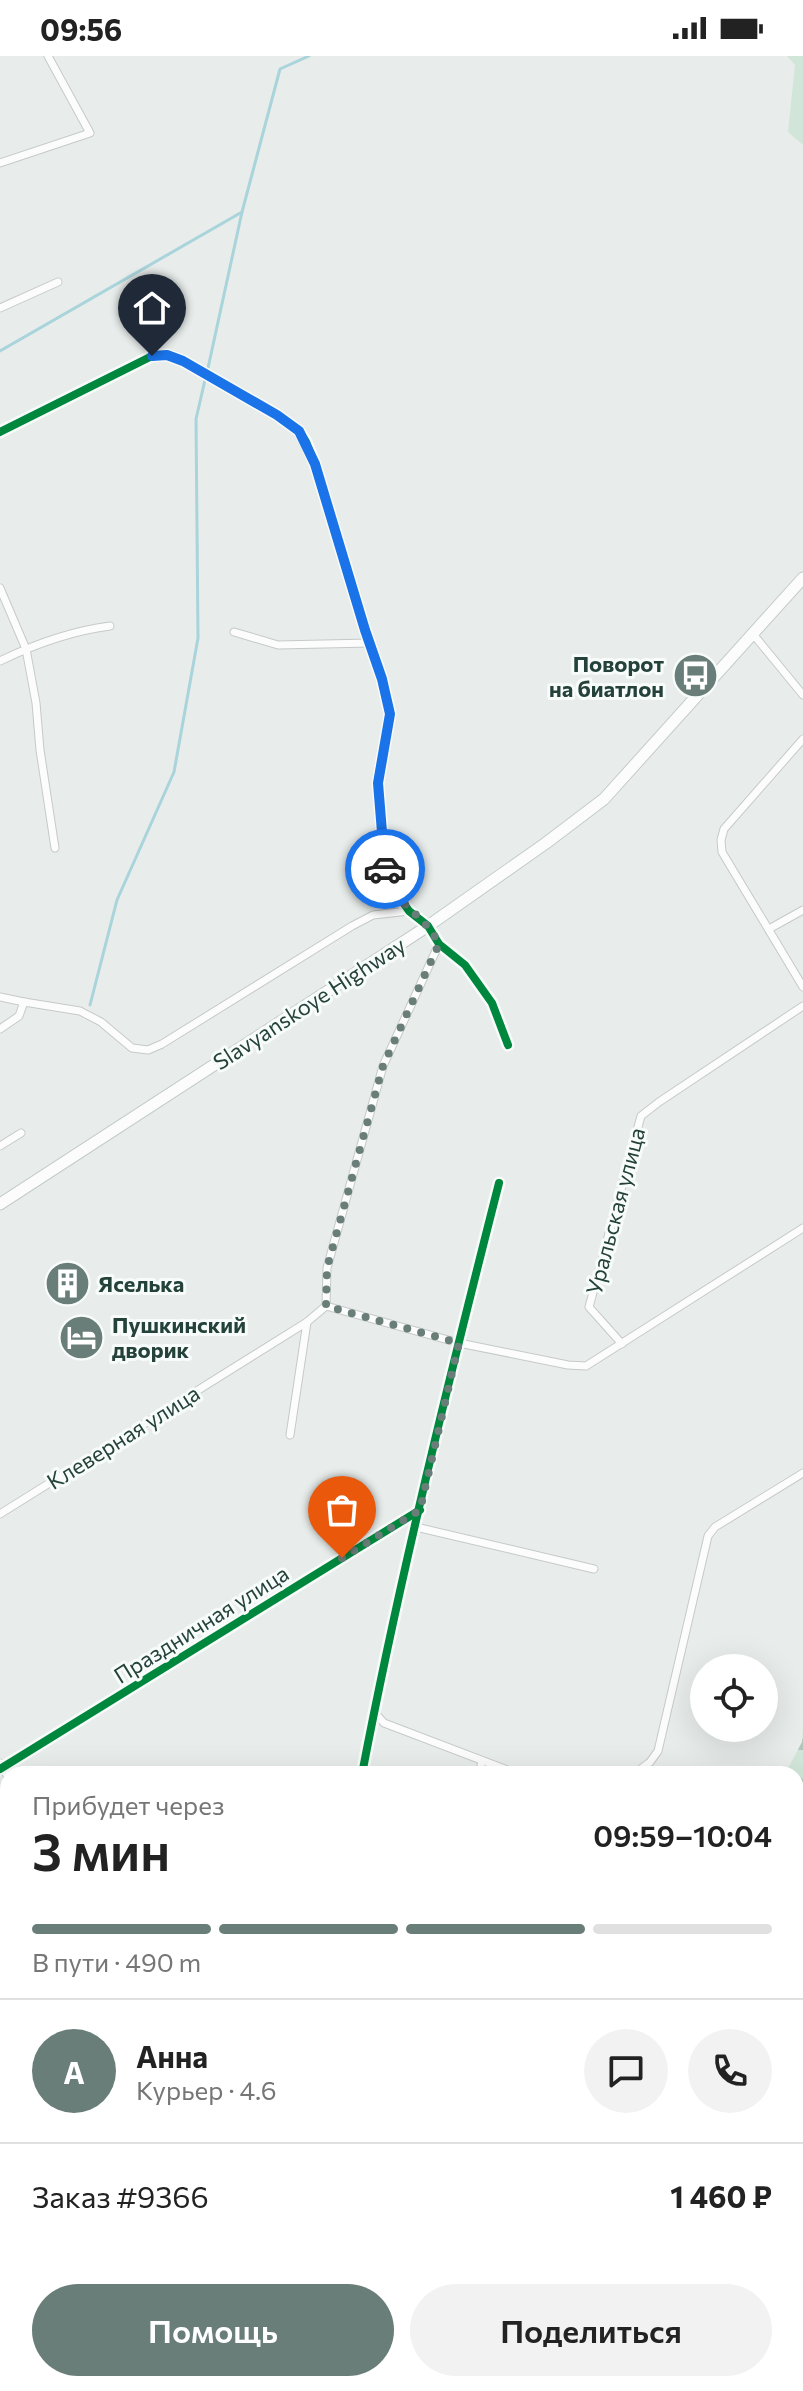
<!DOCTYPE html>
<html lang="ru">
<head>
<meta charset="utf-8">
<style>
  :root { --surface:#fff; --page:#f2f2f2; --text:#222; --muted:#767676; --line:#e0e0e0; --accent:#697e78 }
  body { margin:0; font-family:Commissioner,sans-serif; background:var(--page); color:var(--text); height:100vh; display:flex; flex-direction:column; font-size:30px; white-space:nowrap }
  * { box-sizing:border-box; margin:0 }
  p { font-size:26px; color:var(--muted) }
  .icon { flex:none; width:44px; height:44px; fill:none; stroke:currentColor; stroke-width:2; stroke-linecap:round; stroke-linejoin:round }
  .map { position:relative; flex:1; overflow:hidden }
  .panel { position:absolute; left:0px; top:1710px; width:804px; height:626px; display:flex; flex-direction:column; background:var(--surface); border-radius:24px 24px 0 0; box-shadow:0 8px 32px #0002 }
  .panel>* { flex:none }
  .buttons { position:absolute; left:690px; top:1598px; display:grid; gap:16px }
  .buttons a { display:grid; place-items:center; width:88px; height:88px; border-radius:50%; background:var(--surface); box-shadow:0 8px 32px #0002; font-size:40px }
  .pin { position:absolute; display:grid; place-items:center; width:68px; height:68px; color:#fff; margin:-82px -34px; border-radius:50% 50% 50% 0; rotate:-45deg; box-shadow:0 0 8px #0007 }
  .pin .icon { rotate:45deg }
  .courier { position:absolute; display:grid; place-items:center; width:80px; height:80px; margin:-40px; border:6px solid #1a73e8; border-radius:50%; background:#fff; color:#222; box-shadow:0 2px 10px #0007 }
  .headline em { font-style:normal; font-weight:600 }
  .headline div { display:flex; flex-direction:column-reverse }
  .headline { display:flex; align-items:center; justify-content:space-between; height:136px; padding:0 32px }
  h1 { font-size:52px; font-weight:600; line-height:60px }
  .bar { display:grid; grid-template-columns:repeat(4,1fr); gap:12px 8px; align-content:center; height:96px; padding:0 32px }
  .bar i { height:10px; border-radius:6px; background:var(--line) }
  .bar .on { background:var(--accent) }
  .bar p { grid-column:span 4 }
  .line { display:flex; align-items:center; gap:20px; padding:0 32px; border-top:2px solid var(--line) }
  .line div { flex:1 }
  .round { display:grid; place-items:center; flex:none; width:84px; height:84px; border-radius:42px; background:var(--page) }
  .button { display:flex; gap:16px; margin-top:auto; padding:16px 32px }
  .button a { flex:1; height:92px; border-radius:48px; background:var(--accent); color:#fff; font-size:32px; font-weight:600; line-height:92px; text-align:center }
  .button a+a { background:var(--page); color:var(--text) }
  .status { display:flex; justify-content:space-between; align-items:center; height:56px; padding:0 40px; background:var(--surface); direction:ltr }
  .status svg { height:22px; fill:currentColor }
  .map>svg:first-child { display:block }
</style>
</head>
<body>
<div class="status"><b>09:56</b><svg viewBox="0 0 49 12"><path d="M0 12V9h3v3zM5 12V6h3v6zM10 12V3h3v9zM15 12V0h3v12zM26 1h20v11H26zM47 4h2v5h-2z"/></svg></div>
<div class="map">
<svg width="803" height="2335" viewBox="0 0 803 2335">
  <defs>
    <pattern id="forest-firs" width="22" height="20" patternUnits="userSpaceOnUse" patternTransform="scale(2)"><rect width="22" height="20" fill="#d1e6d8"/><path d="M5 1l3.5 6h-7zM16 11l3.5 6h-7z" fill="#b3c6ba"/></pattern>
  </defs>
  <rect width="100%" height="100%" fill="#e8edeb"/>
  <path fill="#d1e6d8" d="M787 0H803V89L788 76 795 9Z"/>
  <g fill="url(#forest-firs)">
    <path d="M803 1669V2335H232L233 2328H796V1718H785L802 1686Z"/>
    <path d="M0 2267 8 2270V2328H182L180 2335H20L0 2332Z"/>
  </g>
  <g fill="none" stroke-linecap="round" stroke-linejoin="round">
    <g stroke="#a9d4db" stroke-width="3">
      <path d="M0 295 242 156"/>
      <path d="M208 312 242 156 280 13 309 0"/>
      <path d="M90 949 117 844 174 716 198 582 196 363 205 324"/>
      <path d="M0 2293 8 2294"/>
      <path d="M796 2320 803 2318"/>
    </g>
    <defs>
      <g id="street">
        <path d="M0 107 90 77 48 0"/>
        <path d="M0 252 58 226"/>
        <path d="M0 376 152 300 167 299 183 305 277 359 299 375 306 386 315 408 365 574 382 623 390 658 378 727 386 822 409 855 428 870 439 888 465 909 492 947 508 989"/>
        <path d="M0 532 26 593 36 647 40 694 55 792"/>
        <path d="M234 576 278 589 370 587"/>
        <path d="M753 578 803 639"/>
        <path d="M0 605C35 588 71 575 110 570"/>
        <path d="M803 683 724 773 721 784 722 796 803 931"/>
        <path d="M769 873 803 854"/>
        <path d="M0 941 24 946"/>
        <path d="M0 973 19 960 24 946 80 955 101 966 132 992 148 994 162 988 352 870 373 859 409 855"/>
        <path d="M0 1090 21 1077"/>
        <path d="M326 1250 459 1287 568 1309 586 1310 803 1172"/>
        <path d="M326 1250 327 1212 383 1010 439 888"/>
        <path d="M622 1288 589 1251 641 1060 659 1046 803 950"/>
        <path d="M290 1379 307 1266"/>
        <path d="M0 1458 307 1266 326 1250"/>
        <path d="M416 1471 594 1513"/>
        <path d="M374 1656 384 1667 518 1718"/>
        <path d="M0 1707 8 1721"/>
        <path d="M0 1713 420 1454"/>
        <path d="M362 1718C400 1520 449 1323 499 1127"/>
        <path d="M479 1718 482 1705"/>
        <path d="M634 1718 650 1706 658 1695 708 1480 715 1471 803 1417"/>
        <path d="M0 1902 8 1871"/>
        <path d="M0 1960 8 1973"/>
        <path d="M0 2246 8 2248"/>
      </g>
      <path id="secondary" d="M0 1148 428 870 546 787 604 743 803 522"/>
    </defs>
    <use href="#street" stroke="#c5cac8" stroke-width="9"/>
    <use href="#secondary" stroke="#c3cbc8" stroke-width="13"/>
    <use href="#street" stroke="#fcfcfc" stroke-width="7"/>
    <use href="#secondary" stroke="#fcfcfc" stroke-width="11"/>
    <defs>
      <g id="cycleway">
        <path d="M0 376 152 300 167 299 183 305 277 359 299 375 306 386 315 408 365 574 382 623 390 658 378 727 386 822 409 855 428 870 439 888 465 909 492 947 508 989"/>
        <path d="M0 1713 420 1454"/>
        <path d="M362 1718C400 1520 449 1323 499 1127"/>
      </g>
    </defs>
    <use href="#cycleway" stroke="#f7fbf9" stroke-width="13"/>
    <use href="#cycleway" stroke="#00873e" stroke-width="8"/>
  </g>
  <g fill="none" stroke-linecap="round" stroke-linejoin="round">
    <path stroke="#697e78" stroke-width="8" stroke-dasharray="0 14.4" d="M342 1502 420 1454 459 1287 326 1250 327 1212 383 1010 439 888C436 882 432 876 428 871 412 852 388 840 385 813"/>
    <path stroke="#1a73e8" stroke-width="10" d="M152 300 167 299 183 305 277 359 299 375 315 408 365 574 382 623 390 658 378 727 385 813"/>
  </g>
  <defs>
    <symbol id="bus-disc" viewBox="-11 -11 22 22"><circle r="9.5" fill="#697e78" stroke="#f7fbf9"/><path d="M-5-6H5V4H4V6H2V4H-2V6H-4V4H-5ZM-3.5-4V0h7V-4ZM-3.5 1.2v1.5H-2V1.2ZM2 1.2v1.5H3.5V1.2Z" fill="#fff"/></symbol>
    <symbol id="building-disc" viewBox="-11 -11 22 22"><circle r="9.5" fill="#697e78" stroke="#f7fbf9"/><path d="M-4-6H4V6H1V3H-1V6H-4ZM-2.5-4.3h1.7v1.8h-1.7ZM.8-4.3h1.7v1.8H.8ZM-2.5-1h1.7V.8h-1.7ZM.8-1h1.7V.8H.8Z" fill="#fff"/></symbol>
    <symbol id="hotel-disc" viewBox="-11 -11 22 22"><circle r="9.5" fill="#697e78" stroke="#f7fbf9"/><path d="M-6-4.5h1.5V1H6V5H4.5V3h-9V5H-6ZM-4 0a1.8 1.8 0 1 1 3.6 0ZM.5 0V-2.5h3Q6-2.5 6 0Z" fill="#fff"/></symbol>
  </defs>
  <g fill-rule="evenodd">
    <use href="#bus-disc" x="670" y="594" width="51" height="51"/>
    <use href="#building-disc" x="42" y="1202" width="51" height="51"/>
    <use href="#hotel-disc" x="56" y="1256" width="51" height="51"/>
  </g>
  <g text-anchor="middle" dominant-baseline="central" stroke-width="6" stroke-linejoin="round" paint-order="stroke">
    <g font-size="22" font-weight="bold" fill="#24423a" stroke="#f7fbf9" text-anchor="start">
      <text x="664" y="607" text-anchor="end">Поворот<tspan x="664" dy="25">на биатлон</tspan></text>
      <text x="98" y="1227">Яселька</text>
      <text x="112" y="1268">Пушкинский<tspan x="112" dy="25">дворик</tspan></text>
    </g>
    <g font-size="22" fill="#24423a" stroke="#f7fbf9">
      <text transform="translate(309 947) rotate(-33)">Slavyanskoye Highway</text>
      <text transform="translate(615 1155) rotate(-75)">Уральская улица</text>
      <text transform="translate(123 1381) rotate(-32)">Клеверная улица</text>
      <text transform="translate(201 1568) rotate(-32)">Праздничная улица</text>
    </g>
  </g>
</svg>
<div class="buttons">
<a><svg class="icon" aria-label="locate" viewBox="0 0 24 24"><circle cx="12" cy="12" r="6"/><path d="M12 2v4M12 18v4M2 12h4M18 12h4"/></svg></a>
</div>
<div class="pin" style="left:342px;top:1502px;background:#ea580c"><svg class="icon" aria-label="bag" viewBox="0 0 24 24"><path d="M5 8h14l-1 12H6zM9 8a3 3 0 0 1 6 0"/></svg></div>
<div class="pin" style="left:152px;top:300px;background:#1f2937"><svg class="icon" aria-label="home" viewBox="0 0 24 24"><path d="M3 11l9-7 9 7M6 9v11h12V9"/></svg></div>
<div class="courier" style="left:385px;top:813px"><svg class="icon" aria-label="car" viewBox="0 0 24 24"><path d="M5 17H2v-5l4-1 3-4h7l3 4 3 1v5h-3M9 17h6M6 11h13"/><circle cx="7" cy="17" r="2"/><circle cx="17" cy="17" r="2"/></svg></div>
<section class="panel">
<div class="headline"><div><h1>3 мин</h1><p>Прибудет через</p></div><em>09:59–10:04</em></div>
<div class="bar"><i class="on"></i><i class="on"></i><i class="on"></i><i></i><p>В пути · 490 m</p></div>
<div class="line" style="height:144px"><b class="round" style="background:var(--accent);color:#fff">А</b><div><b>Анна</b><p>Курьер · 4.6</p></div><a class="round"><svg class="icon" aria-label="chat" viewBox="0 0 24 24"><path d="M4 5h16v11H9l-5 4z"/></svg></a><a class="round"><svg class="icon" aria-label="phone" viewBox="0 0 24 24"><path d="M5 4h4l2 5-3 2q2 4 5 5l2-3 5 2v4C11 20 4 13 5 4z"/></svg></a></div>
<div class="line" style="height:104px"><div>Заказ #9366</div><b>1 460 ₽</b></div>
<div class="button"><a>Помощь</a><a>Поделиться</a></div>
</section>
</div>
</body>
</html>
